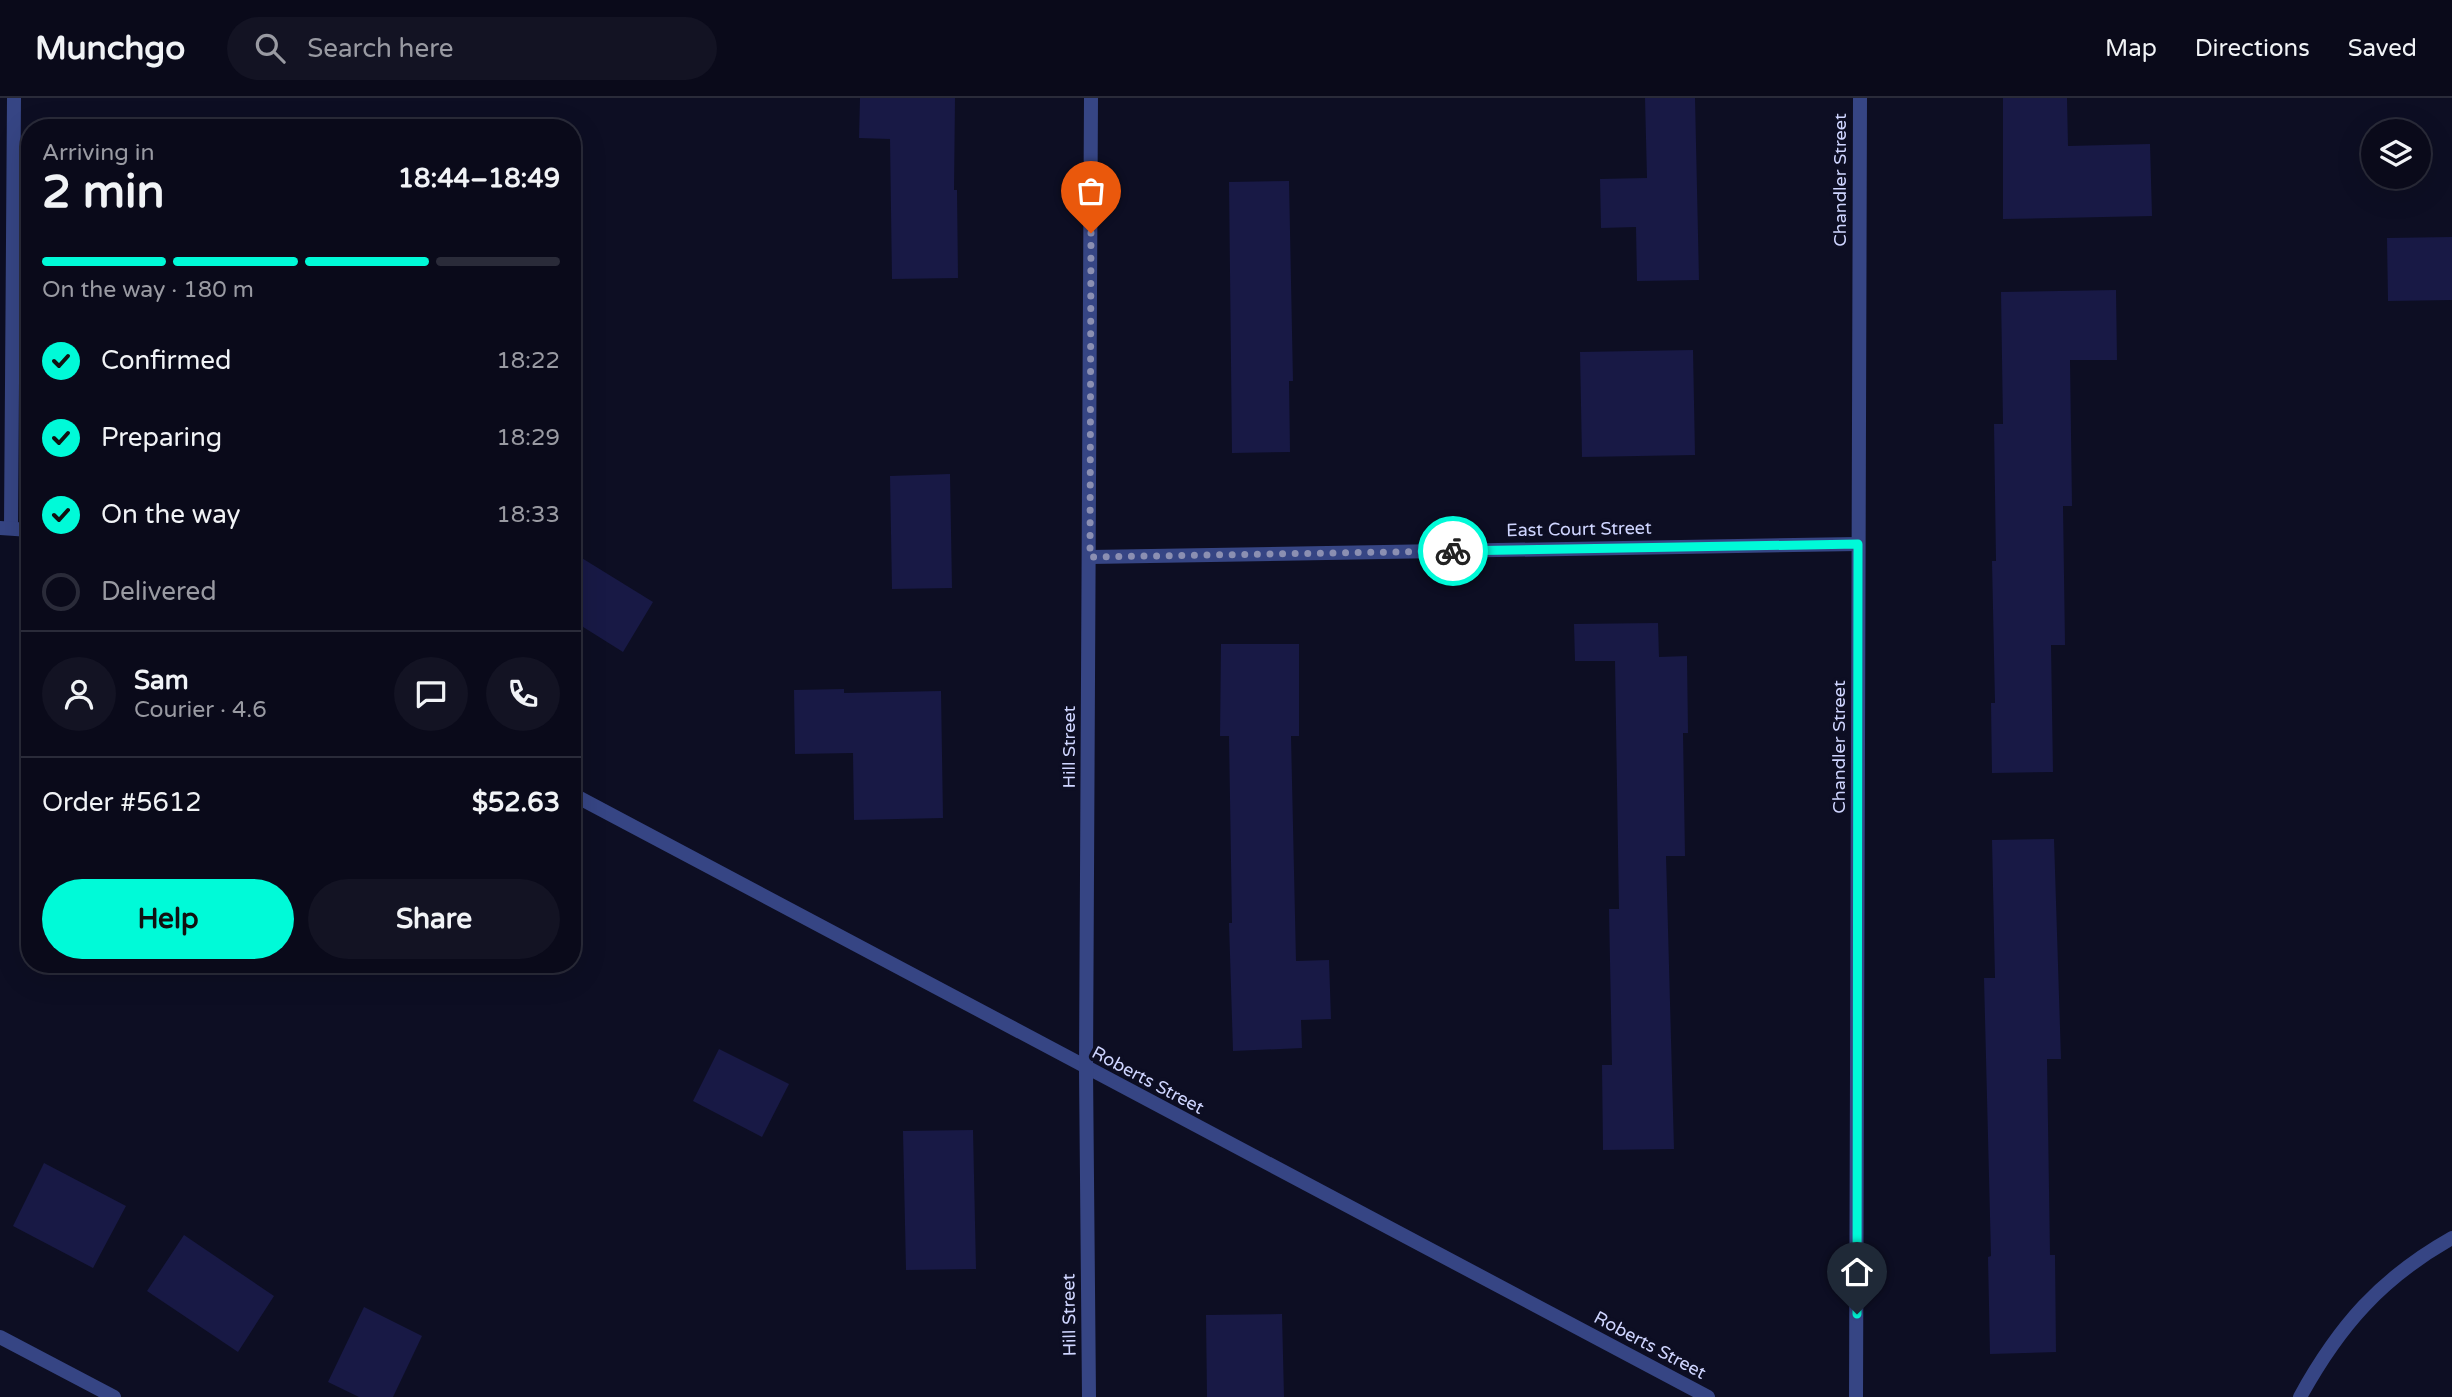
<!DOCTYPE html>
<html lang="en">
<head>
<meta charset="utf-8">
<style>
  :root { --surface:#0a0a1a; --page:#131323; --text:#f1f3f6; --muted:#999aa2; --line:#2a2b39; --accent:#00fad8 }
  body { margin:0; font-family:"Varela Round",sans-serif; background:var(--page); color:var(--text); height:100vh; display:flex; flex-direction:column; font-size:26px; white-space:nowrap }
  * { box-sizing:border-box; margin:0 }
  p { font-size:23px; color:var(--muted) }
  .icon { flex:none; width:38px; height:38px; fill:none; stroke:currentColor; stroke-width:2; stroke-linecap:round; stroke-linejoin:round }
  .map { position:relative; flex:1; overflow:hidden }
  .sheet { position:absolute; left:21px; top:21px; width:560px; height:854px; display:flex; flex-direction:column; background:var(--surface); border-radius:28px; box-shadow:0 7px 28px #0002,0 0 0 2px var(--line) }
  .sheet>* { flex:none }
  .controls { position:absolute; left:2361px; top:21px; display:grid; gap:14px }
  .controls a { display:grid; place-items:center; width:70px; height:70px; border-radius:50%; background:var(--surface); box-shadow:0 7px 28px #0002,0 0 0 2px var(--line); font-size:35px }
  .pin { position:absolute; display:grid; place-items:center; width:60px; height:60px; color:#fff; margin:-72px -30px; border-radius:50% 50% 50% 0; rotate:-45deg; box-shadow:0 0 7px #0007 }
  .pin .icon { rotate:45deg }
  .courier { position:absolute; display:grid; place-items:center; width:70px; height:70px; margin:-35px; border:5px solid #00fad8; border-radius:50%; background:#fff; color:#222; box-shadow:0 2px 9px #0007 }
  .summary em { font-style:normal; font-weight:800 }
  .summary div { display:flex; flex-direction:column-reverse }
  .summary { display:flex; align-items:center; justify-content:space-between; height:119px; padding:0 21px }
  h1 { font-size:46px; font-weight:800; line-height:52px }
  .bar { display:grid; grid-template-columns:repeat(4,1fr); gap:10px 7px; align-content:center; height:84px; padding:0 21px }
  .bar i { height:9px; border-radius:5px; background:var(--line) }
  .bar .selected { background:var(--accent) }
  .bar p { grid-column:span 4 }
  .line { display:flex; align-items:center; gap:18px; padding:0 21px; border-top:2px solid var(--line) }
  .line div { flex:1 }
  .round { display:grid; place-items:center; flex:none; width:74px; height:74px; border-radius:37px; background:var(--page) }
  ol { padding:0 21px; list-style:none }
  li { display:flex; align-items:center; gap:21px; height:77px }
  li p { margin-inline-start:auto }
  li .icon { padding:7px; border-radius:50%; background:var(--accent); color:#111; stroke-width:4 }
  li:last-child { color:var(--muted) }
  li i { width:38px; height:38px; border:4px solid var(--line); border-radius:50% }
  .button { display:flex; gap:14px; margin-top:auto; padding:14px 21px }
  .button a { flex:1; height:80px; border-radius:42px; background:var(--accent); color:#111; font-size:28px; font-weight:800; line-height:80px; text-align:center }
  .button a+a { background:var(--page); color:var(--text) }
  header { display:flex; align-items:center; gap:42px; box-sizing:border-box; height:98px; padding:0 35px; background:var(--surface); border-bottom:2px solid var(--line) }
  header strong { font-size:33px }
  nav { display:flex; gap:38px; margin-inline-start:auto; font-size:24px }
  .search { width:490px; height:63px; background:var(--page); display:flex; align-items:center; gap:18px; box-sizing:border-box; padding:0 24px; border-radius:38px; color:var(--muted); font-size:26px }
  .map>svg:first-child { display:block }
</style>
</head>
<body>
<header>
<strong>Munchgo</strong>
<div class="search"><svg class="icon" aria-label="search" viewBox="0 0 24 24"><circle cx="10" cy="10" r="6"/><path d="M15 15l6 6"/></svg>Search here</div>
<nav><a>Map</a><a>Directions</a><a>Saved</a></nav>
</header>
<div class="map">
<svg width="2452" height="1299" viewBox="0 0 2452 1299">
  <rect width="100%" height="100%" fill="#0d0e23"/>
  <g fill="#181945">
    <path d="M860 0H955L954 92H957L958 180 892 181 890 41 859 40Z"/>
    <path d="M1645 0H1695L1699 182 1637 183 1636 129 1601 130 1600 81 1647 80Z"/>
    <path d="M2003 0H2067L2068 48 2150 46 2152 118 2003 121Z"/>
    <path d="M1289 83 1293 283H1289L1290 354 1232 355 1229 84Z"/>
    <path d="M2452 139V202L2388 203 2387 140Z"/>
    <path d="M2116 192 2117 262H2070L2072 408H2063L2065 547H2051L2053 674 1992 675 1991 605H1995L1992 463H1996L1994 326H2003L2001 194Z"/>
    <path d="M1693 252 1695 357 1582 359 1580 254Z"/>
    <path d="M950 376 952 490 892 491 890 378Z"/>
    <path d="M572 454 653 504 623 554 572 522Z"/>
    <path d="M1658 525 1659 559 1687 558 1688 635H1683L1685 758H1666L1674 1051 1603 1052 1602 967H1612L1609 811H1619L1615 563H1575L1574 526Z"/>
    <path d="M1221 546H1299V638H1291L1296 863 1329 862 1331 921 1301 922 1302 950 1233 953 1229 825H1232L1229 638H1220Z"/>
    <path d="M844 591V595L941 593 943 720 854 722 853 655 795 656 794 592Z"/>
    <path d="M2054 741 2061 961H2047L2050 1157H2055L2056 1254 1990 1256 1988 1159 1991 1158 1984 880H1995L1992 742Z"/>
    <path d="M719 951 789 986 762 1039 693 1003Z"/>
    <path d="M973 1032 976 1171 906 1172 903 1033Z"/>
    <path d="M44 1065 126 1108 93 1170 13 1128Z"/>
    <path d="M184 1137 274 1198 238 1254 147 1193Z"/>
    <path d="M364 1209 422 1238 393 1299H359L328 1284Z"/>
    <path d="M1282 1216 1284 1299H1207L1206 1217Z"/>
  </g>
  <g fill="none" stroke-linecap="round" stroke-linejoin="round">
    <g stroke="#364584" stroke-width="14">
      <path d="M11 429 14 0"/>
      <path d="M0 430 30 432"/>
      <path d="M1090 459 1858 446"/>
      <path d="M572 696 1708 1299"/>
      <path d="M0 1239 114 1299"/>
      <path d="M1089 1299 1086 971 1091 0"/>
      <path d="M1856 1299 1860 0"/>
      <path d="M2300 1299C2339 1228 2381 1180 2452 1140"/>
    </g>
  </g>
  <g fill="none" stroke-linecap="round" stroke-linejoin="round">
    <path stroke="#8b8fb2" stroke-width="7" stroke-dasharray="0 12.6" d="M1091 135 1090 459 1453 453"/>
    <path stroke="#00fad8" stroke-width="9" d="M1453 453 1858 446 1857 1216"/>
  </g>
  <g text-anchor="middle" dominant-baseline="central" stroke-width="7" stroke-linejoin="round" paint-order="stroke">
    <g font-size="18" fill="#cfd5ff" stroke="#0d0e23">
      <text transform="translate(1840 82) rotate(-90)">Chandler Street</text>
      <text transform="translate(1579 431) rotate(-1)">East Court Street</text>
      <text transform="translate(1069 649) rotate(-90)">Hill Street</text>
      <text transform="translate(1839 649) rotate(-90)">Chandler Street</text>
      <text transform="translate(1148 982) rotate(28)">Roberts Street</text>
      <text transform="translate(1069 1217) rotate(-91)">Hill Street</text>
      <text transform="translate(1650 1247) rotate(28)">Roberts Street</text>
    </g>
  </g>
</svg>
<div class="controls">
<a><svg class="icon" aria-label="layers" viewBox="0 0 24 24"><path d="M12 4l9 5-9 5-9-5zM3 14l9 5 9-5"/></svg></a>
</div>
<div class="pin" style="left:1091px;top:135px;background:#ea580c"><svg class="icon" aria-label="bag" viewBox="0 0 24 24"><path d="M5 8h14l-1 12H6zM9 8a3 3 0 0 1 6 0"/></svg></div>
<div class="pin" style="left:1857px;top:1216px;background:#1f2937"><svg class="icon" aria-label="home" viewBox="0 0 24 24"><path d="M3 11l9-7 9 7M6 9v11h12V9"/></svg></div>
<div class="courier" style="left:1453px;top:453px"><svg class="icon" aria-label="bike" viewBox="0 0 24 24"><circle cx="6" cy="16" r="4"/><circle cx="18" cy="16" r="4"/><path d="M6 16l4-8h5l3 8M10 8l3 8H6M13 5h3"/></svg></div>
<section class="sheet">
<div class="summary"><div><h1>2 min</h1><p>Arriving in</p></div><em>18:44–18:49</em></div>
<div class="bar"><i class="selected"></i><i class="selected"></i><i class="selected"></i><i></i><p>On the way · 180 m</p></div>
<ol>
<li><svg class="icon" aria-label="check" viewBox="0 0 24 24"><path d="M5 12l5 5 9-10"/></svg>Confirmed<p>18:22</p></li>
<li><svg class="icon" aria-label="check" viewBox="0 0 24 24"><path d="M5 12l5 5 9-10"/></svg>Preparing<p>18:29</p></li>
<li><svg class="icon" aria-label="check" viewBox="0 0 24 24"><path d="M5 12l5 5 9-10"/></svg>On the way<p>18:33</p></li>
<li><i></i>Delivered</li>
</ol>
<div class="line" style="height:126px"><a class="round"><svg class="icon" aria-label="person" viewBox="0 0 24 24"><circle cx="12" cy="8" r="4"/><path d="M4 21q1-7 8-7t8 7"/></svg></a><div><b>Sam</b><p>Courier · 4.6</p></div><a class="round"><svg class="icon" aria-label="chat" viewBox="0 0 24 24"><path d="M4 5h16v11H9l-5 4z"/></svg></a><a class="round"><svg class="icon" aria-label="phone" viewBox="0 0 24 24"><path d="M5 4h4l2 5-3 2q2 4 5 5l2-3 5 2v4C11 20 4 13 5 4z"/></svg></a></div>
<div class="line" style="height:91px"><div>Order #5612</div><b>$52.63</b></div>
<div class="button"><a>Help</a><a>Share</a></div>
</section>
</div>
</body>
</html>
